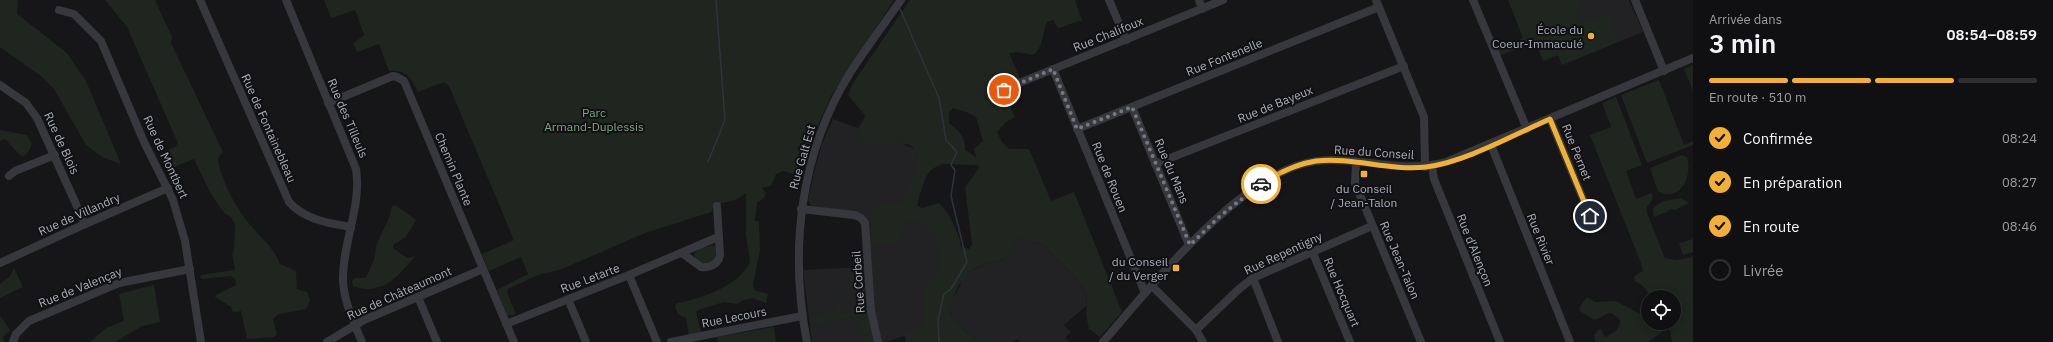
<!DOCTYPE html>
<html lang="fr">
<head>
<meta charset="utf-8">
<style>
  :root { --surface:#101012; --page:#19191b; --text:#f1f3f6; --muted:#9c9d9f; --line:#303032; --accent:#f2b134 }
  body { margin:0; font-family:"IBM Plex Sans",sans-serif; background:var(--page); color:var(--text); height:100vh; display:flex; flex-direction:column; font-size:15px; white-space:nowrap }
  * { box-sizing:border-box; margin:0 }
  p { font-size:13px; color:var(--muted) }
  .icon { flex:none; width:22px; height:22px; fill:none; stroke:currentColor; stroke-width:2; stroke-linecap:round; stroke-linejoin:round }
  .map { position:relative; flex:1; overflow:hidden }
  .details { display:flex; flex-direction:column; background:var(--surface); width:360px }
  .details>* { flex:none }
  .buttons { position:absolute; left:1641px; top:290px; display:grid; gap:8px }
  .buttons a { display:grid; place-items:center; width:40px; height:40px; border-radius:50%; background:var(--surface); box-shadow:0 2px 10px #0003,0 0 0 1px var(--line); font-size:20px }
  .pin { position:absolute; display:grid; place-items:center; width:34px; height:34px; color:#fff; margin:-17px; border:2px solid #fff; border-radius:50%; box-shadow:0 1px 4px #0007 }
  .courier { position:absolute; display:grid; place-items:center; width:40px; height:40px; margin:-20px; border:3px solid #f2b134; border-radius:50%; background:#fff; color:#222; box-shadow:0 1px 5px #0007 }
  .headline em { font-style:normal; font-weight:600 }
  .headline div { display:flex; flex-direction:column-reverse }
  .headline { display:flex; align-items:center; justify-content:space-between; height:68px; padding:0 16px }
  h1 { font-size:26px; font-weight:600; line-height:30px }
  .bar { display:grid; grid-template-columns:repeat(4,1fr); gap:6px 4px; align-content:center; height:48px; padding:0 16px }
  .bar i { height:5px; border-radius:3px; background:var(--line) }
  .bar .current { background:var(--accent) }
  .bar p { grid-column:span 4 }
  ol { padding:0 16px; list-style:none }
  li { display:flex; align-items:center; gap:12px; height:44px }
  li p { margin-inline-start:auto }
  li .icon { padding:4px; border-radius:50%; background:var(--accent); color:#111; stroke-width:4 }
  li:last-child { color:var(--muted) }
  li i { width:22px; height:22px; border:2px solid var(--line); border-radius:50% }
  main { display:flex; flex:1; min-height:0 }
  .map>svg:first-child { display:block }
</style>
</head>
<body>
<main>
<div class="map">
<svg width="1693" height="342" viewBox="0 0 1693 342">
  <rect width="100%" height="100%" fill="#161618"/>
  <g fill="#222225">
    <path d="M1536 0H1629L1643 32 1562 65Z"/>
    <path d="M833 119 927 153 898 217 956 233 935 327 885 342H812L803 270 864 267 863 227 858 220 810 214 811 206 808 200 814 173 822 144Z"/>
    <path d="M1017 237 1044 245 1075 277 1087 295 1086 306 1064 325 1071 332 1065 338 1070 342H1021L1017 339 1013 342H980L964 331 949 311 950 304 960 286 962 277 967 273 987 263 1004 259 1009 253Z"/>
  </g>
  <g fill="#1e261f" fill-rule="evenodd">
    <path d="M0 0H18L17 14 67 53 86 81 121 164 102 157 86 145 54 89 41 76 0 47Z"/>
    <path d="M105 0H155L172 37 171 43 223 152 218 158C220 180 238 211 252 227 263 240 274 248 280 264L296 271 297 289 307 292 310 301 306 309 279 314 273 319 277 334 274 337 247 339 241 311 233 312 231 307 215 297 216 295 236 285 235 279 231 276 202 279 200 277 201 275 234 270 235 268 232 254 234 250 235 224 231 217 224 213 211 194 194 159 169 169 162 153 175 147 178 143 127 27Z"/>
    <path d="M324 0H894L831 96 797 173 793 174 783 171 776 174 771 186 762 188 766 193 764 198 757 203 755 221H759L760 250 753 284 754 290 768 294 766 303 753 298 744 300 736 304 724 302 698 310 696 312 701 332 689 335 686 318 678 314 675 306 677 303C701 299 739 286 750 262L746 235V193L736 200 714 205 711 212 645 233 562 269 538 275 508 289 507 292 516 314 507 316 497 290 528 274 521 257 489 271 482 254 514 240 449 86 444 82 418 92C411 78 406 69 389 71L379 44 357 52 353 44 364 35 355 10 331 18Z"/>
    <path d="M910 0H1075L1082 21C1073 21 1067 27 1058 28L1053 20 1047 22C1042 33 1044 47 1033 55L1018 52 1009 53 1020 78 1002 86 1000 88 1001 93 1005 94 1015 117 1006 122 997 132 1002 142 1009 149H1029L1051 201 1074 192 1122 312 1100 337 1089 329 1086 315 1087 295 1075 277 1044 245 1017 237C1014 244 1011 254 1005 258 1000 261 992 261 987 263 980 266 971 270 965 275 961 278 950 305 949 311L964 331 980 342H906L904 333 923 325 924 289 939 269 941 265 940 253 932 232 917 222H905L900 240 894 243 872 244V209L877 204 901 203C907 189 934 147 904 144 890 143 877 146 863 144L858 129 865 117 864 114 848 95 853 83ZM953 108 969 113 976 117 983 141 974 149 976 157 965 150C966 137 958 130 949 123V112ZM943 164 978 165 979 168 965 187 972 245 969 249 961 247C959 232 949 213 939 203L922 208 918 206C917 201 919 199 920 194 926 179 925 170 943 164Z"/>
    <path d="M1508 0H1579L1582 8 1576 10 1581 22 1609 13 1620 41 1562 65 1558 55 1543 61 1535 41 1497 57 1494 51 1523 38Z"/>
    <path d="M1693 65V91L1684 69Z"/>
    <path d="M1659 80 1684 145 1693 141V145L1647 163 1621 95Z"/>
    <path d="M1616 97 1642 165 1626 171 1636 199 1652 193 1653 198 1647 207V213L1664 256 1665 258 1677 260 1693 257V342H1672L1670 330 1668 328 1648 342H1596L1594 336 1598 330 1601 329 1605 337C1614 333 1620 330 1620 320 1608 307 1607 316 1594 320L1580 311 1579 308 1587 297 1595 302 1616 301 1640 314 1648 311V323H1674V297H1651L1643 286 1635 281 1634 276 1643 271 1641 263 1590 135 1611 127 1602 103Z"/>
    <path d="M0 130 27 135 32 144 29 151 23 157 19 154 5 139 0 141Z"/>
    <path d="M1682 155 1687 157C1693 175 1680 204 1658 191L1650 168Z"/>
    <path d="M1681 198 1689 203 1675 210 1670 209 1667 212 1654 217 1653 209 1658 204 1664 201Z"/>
    <path d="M396 205 416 220 406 237 393 245V248L407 258 415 256C399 276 381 297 353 286L352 281 355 278H366L375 257 376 246 389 218 392 206Z"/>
    <path d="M1693 239V252L1683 255 1679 243Z"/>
    <path d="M713 245 716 248 715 261 703 265 695 259 694 253 699 249Z"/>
    <path d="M857 256H860L862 262 864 289 862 290 852 270 854 268Z"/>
    <path d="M14 268 23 287 0 298V284L10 276Z"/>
    <path d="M833 283 842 311 844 313 858 311 862 298H865L873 339 872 342H863C862 333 861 322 852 317L815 324 810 320 812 316 832 312 837 308Z"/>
    <path d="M154 285 160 322 142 326 115 342H90L106 328 124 321 119 294Z"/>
    <path d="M0 315 10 330 3 337 5 342H0Z"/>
    <path d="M774 327 776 342H718L717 337Z"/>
  </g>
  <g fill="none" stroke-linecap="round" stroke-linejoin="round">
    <g stroke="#2c353c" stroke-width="1.5">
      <path d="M900 9 939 98 946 140 957 152 951 165 955 170 951 196 967 262 951 289 944 294 938 320 939 342"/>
      <path d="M708 162 725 120 716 0"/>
    </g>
    <g stroke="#37383d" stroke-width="8">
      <path d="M200 0 289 202C305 220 329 223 351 227"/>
      <path d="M286 0 356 169C362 207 342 243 343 281 344 302 354 323 362 342"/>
      <path d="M1109 0 1126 40"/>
      <path d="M1199 0 1202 9"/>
      <path d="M1376 0 1424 117 1425 167"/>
      <path d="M1473 0 1527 129"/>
      <path d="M1635 0 1664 71"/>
      <path d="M59 10 74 14 101 41 144 142 173 200 185 241 201 342"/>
      <path d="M1053 69 1145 293"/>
      <path d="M0 85 26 103 37 118 85 224"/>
      <path d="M1002 90 1223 0"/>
      <path d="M328 103 393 76 397 77 404 81 514 342"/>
      <path d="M1132 107 1189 245"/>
      <path d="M1550 119 1590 216"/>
      <path d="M1077 129 1379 7"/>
      <path d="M1491 145 1570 342"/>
      <path d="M1356 163 1355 183 1421 342"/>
      <path d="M1155 164 1404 66"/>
      <path d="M1432 166 1434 179 1500 342"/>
      <path d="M9 176 15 171 55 155"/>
      <path d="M801 209 855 215 861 218 865 223 871 311 878 342"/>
      <path d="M1312 251 1350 342"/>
      <path d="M682 253 701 267C710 268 718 265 720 255L717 206"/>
      <path d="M0 263 85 224 168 188"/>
      <path d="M629 275 657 342"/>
      <path d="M1253 278 1278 342"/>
      <path d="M1152 286 1196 330 1203 342"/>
      <path d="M418 297 437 342"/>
      <path d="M568 299 586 342"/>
      <path d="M506 324 629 275 718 237"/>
      <path d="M1196 330 1239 289 1253 278 1372 226"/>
      <path d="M13 342 16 334 29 321 119 283 190 269"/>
      <path d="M327 342 364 320 483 269"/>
      <path d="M671 342 802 316"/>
      <path d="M807 342C789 250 800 153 850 73 866 48 884 24 901 0"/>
      <path d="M1103 342C1150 288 1243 169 1317 161 1361 156 1400 174 1446 162L1693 58"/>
    </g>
  </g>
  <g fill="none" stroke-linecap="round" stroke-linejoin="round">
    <path stroke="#757880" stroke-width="4" stroke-dasharray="0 7.2" d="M1004 90 1053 69 1077 129 1132 107 1190 245 1220 216 1261 184"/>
    <path stroke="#f2b134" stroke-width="5" d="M1261 184C1278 173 1296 164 1316 161 1353 157 1389 171 1426 167 1466 162 1513 135 1550 119L1590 216"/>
  </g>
  <g fill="#f2b134" stroke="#111113" stroke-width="1.5">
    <circle cx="1591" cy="36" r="4"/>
    <rect x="1360" y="170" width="8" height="8" rx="2"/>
    <rect x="1172" y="264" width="8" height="8" rx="2"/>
  </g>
  <g text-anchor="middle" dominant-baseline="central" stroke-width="4" stroke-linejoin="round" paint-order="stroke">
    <g font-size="12" fill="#a8adb8" stroke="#111113" text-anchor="end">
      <text x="1583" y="29">École du<tspan x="1583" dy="14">Coeur-Immaculé</tspan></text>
      <text x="1364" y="188" text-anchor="middle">du Conseil<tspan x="1364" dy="14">/ Jean-Talon</tspan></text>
      <text x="1168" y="261">du Conseil<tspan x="1168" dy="14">/ du Verger</tspan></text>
    </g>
    <g font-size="12" fill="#a8adb8" stroke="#111113">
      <text transform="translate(1108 34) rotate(-22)">Rue Chalifoux</text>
      <text transform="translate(1224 57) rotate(-22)">Rue Fontenelle</text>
      <text transform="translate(1275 104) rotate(-22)">Rue de Bayeux</text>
      <text transform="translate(348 118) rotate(67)">Rue des Tilleuls</text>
      <text transform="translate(269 128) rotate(66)">Rue de Fontainebleau</text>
      <text transform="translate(62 143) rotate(65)">Rue de Blois</text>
      <text transform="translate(1374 152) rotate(4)">Rue du Conseil</text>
      <text transform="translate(1577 152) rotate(68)">Rue Pernet</text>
      <text transform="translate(166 157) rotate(65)">Rue de Montbert</text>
      <text transform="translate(802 157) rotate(-74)">Rue Galt Est</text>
      <text transform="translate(454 169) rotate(67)">Chemin Plante</text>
      <text transform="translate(1172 171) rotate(67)">Rue du Mans</text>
      <text transform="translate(1110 177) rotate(68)">Rue de Rouen</text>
      <text transform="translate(79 214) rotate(-24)">Rue de Villandry</text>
      <text transform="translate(1541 239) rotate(68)">Rue Rivier</text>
      <text transform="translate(1475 250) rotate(68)">Rue d'Alençon</text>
      <text transform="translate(1283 253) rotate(-25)">Rue Repentigny</text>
      <text transform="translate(1400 260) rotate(67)">Rue Jean-Talon</text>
      <text transform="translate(590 278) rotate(-21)">Rue Letarte</text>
      <text transform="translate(858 282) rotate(-94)">Rue Corbeil</text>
      <text transform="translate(80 287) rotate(-22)">Rue de Valençay</text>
      <text transform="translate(1342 292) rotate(67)">Rue Hocquart</text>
      <text transform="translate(399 293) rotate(-24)">Rue de Châteaumont</text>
      <text transform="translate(734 317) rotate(-11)">Rue Lecours</text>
    </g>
    <g font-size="12" fill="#7fa381" stroke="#111113">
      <text x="594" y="112">Parc<tspan x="594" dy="14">Armand-Duplessis</tspan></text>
    </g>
  </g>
</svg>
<div class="buttons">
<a><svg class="icon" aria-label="locate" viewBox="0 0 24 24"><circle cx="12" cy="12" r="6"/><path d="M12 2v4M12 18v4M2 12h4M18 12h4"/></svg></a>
</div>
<div class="pin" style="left:1004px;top:90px;background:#ea580c"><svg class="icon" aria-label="bag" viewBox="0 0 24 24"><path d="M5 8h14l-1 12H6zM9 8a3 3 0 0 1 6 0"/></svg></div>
<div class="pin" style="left:1590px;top:216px;background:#1f2937"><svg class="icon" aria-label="home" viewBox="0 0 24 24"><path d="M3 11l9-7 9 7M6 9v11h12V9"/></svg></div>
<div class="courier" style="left:1261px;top:184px"><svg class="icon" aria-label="car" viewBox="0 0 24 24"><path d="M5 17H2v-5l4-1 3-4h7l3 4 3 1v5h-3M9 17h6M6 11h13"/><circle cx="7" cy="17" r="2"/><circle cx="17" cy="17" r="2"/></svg></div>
</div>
<section class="details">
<div class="headline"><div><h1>3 min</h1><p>Arrivée dans</p></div><em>08:54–08:59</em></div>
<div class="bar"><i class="current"></i><i class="current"></i><i class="current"></i><i></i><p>En route · 510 m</p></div>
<ol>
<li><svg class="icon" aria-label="check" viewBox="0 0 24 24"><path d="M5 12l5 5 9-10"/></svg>Confirmée<p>08:24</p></li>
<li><svg class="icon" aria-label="check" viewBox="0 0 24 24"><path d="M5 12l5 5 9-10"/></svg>En préparation<p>08:27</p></li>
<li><svg class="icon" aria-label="check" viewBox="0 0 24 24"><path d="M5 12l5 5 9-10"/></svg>En route<p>08:46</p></li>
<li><i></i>Livrée</li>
</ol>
</section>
</main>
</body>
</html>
